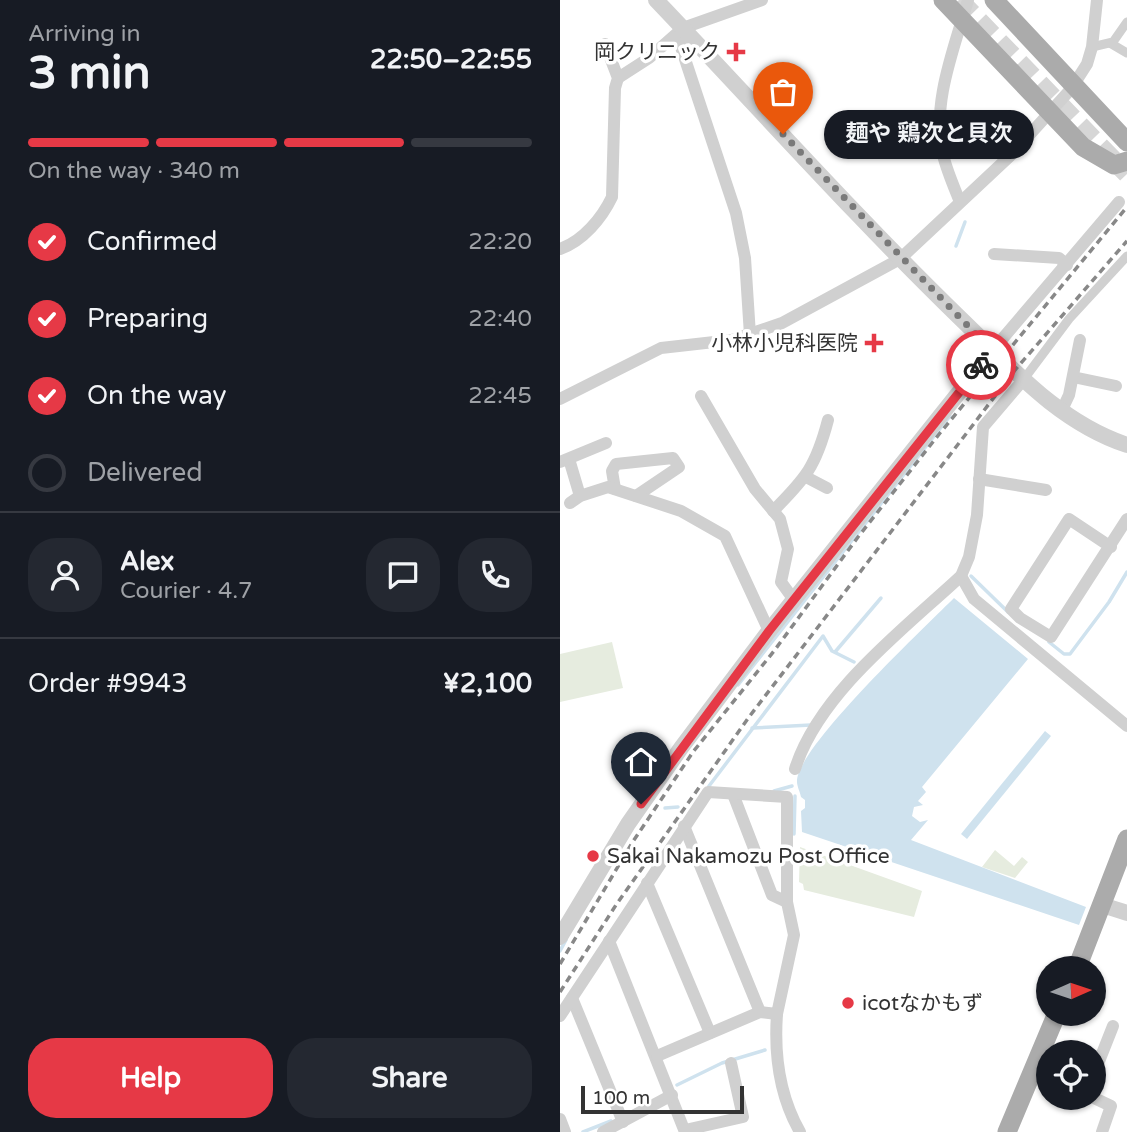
<!DOCTYPE html>
<html lang="en">
<head>
<meta charset="utf-8">
<style>
  :root { --surface:#171b24; --page:#242831; --text:#f1f3f6; --muted:#9ea1a6; --line:#363941; --accent:#e63946 }
  body { margin:0; font-family:"Varela Round","Noto Sans JP",sans-serif; background:var(--page); color:var(--text); height:100vh; display:flex; flex-direction:column; font-size:26px; white-space:nowrap }
  * { box-sizing:border-box; margin:0 }
  p { font-size:23px; color:var(--muted) }
  .icon { flex:none; width:38px; height:38px; fill:none; stroke:currentColor; stroke-width:2; stroke-linecap:round; stroke-linejoin:round }
  .map { position:relative; flex:1; overflow:hidden }
  .details { display:flex; flex-direction:column; background:var(--surface); width:560px }
  .details>* { flex:none }
  .needle { width:46px; rotate:87deg }
  .controls { position:absolute; left:476px; top:956px; display:grid; gap:14px }
  .controls a { display:grid; place-items:center; width:70px; height:70px; border-radius:50%; background:var(--surface); box-shadow:0 2px 5px #0004; font-size:35px }
  .scale { position:absolute; left:21px; bottom:18px; width:163px; box-sizing:border-box; padding-left:7px; border:4px solid #333; border-top:0; font-size:19px; line-height:24px; white-space:nowrap; color:#333; -webkit-text-stroke:5px #fff; paint-order:stroke }
  .pin { position:absolute; display:grid; place-items:center; width:60px; height:60px; color:#fff; margin:-72px -30px; border-radius:50% 50% 50% 0; rotate:-45deg; box-shadow:0 0 7px #0007 }
  .pin .icon { rotate:45deg }
  .courier { position:absolute; display:grid; place-items:center; width:70px; height:70px; margin:-35px; border:5px solid #e63946; border-radius:50%; background:#fff; color:#222; box-shadow:0 2px 9px #0007 }
  .bubble { position:absolute; height:49px; border-radius:24px; background:var(--surface); box-shadow:0 2px 5px #0004; font-size:23px; font-weight:700; line-height:49px; text-align:center }
  .headline em { font-style:normal; font-weight:700 }
  .headline div { display:flex; flex-direction:column-reverse }
  .headline { display:flex; align-items:center; justify-content:space-between; height:119px; padding:0 28px }
  h1 { font-size:46px; font-weight:700; line-height:52px }
  .bar { display:grid; grid-template-columns:repeat(4,1fr); gap:10px 7px; align-content:center; height:84px; padding:0 28px }
  .bar i { height:9px; border-radius:5px; background:var(--line) }
  .bar .on { background:var(--accent) }
  .bar p { grid-column:span 4 }
  .line { display:flex; align-items:center; gap:18px; padding:0 28px; border-top:2px solid var(--line) }
  .line div { flex:1 }
  .round { display:grid; place-items:center; flex:none; width:74px; height:74px; border-radius:28px; background:var(--page) }
  ol { padding:0 28px; list-style:none }
  li { display:flex; align-items:center; gap:21px; height:77px }
  li p { margin-inline-start:auto }
  li .icon { padding:7px; border-radius:50%; background:var(--accent); color:#fff; stroke-width:4 }
  li:last-child { color:var(--muted) }
  li i { width:38px; height:38px; border:4px solid var(--line); border-radius:50% }
  .cta { display:flex; gap:14px; margin-top:auto; padding:14px 28px }
  .cta a { flex:1; height:80px; border-radius:28px; background:var(--accent); color:#fff; font-size:28px; font-weight:700; line-height:80px; text-align:center }
  .cta a+a { background:var(--page); color:var(--text) }
  main { display:flex; flex:1; min-height:0 }
  .map>svg:first-child { display:block }
</style>
</head>
<body>
<main>
<section class="details">
<div class="headline"><div><h1>3 min</h1><p>Arriving in</p></div><em>22:50–22:55</em></div>
<div class="bar"><i class="on"></i><i class="on"></i><i class="on"></i><i></i><p>On the way · 340 m</p></div>
<ol>
<li><svg class="icon" aria-label="check" viewBox="0 0 24 24"><path d="M5 12l5 5 9-10"/></svg>Confirmed<p>22:20</p></li>
<li><svg class="icon" aria-label="check" viewBox="0 0 24 24"><path d="M5 12l5 5 9-10"/></svg>Preparing<p>22:40</p></li>
<li><svg class="icon" aria-label="check" viewBox="0 0 24 24"><path d="M5 12l5 5 9-10"/></svg>On the way<p>22:45</p></li>
<li><i></i>Delivered</li>
</ol>
<div class="line" style="height:126px"><a class="round"><svg class="icon" aria-label="person" viewBox="0 0 24 24"><circle cx="12" cy="8" r="4"/><path d="M4 21q1-7 8-7t8 7"/></svg></a><div><b>Alex</b><p>Courier · 4.7</p></div><a class="round"><svg class="icon" aria-label="chat" viewBox="0 0 24 24"><path d="M4 5h16v11H9l-5 4z"/></svg></a><a class="round"><svg class="icon" aria-label="phone" viewBox="0 0 24 24"><path d="M5 4h4l2 5-3 2q2 4 5 5l2-3 5 2v4C11 20 4 13 5 4z"/></svg></a></div>
<div class="line" style="height:91px"><div>Order #9943</div><b>¥2,100</b></div>
<div class="cta"><a>Help</a><a>Share</a></div>
</section>
<div class="map">
<svg width="567" height="1132" viewBox="0 0 567 1132">
  <rect width="100%" height="100%" fill="#fff"/>
  <g fill="#e6ecdf">
    <path d="M52 642 63 688 0 702V654Z"/>
    <path d="M240 847 362 891 354 917 244 890 243 884 239 882Z"/>
    <path d="M435 850 454 866 462 857 468 862 455 878 422 867Z"/>
  </g>
  <g fill="#cfe2ee">
    <path d="M394 598 468 659 362 787 366 792 358 801 363 805 354 807 352 816 360 822 368 820 351 840 526 907 519 925 242 832 241 811 245 808V800L241 797C240 792 237 786 237 782 235 749 367 625 394 598Z"/>
    <path d="M485 731 491 736 407 839 401 834Z"/>
  </g>
  <g fill="none" stroke-linecap="round" stroke-linejoin="round">
    <g stroke="#cfe2ee" stroke-width="3.5">
      <path d="M396 246 405 222"/>
      <path d="M411 576 448 612"/>
      <path d="M489 642 504 654H510L549 602 567 572"/>
      <path d="M275 652 321 598"/>
      <path d="M178 685 390 416"/>
      <path d="M192 728 251 725"/>
      <path d="M149 786 263 636 272 651 294 662"/>
      <path d="M214 791 232 786"/>
      <path d="M105 808 118 807"/>
      <path d="M234 834 235 796"/>
      <path d="M0 951 6 940"/>
      <path d="M117 1085 162 1063 205 1050"/>
      <path d="M23 1132 51 1121"/>
    </g>
    <path stroke="#d6d6d6" stroke-width="19" stroke-dasharray="19 10" stroke-linecap="butt" d="M399 0 567 174"/>
    <g stroke="#d0d0d0" stroke-width="9">
      <path d="M550 43 567 53"/>
      <path d="M532 47 553 42 567 22"/>
      <path d="M464 379 509 319 567 256"/>
    </g>
    <g stroke="#d0d0d0" stroke-width="12">
      <path d="M117 35 176 213 185 258 190 335"/>
      <path d="M58 78 89 58 123 28 202 0"/>
      <path d="M400 202C394 187 387 171 383 155 371 104 394 49 408 0"/>
      <path d="M0 249C23 241 42 218 52 197L55 88 58 78 45 44"/>
      <path d="M434 254 499 258 507 265"/>
      <path d="M432 351 559 202"/>
      <path d="M513 377 556 386"/>
      <path d="M141 396 195 489 220 519 228 549 221 582 234 600"/>
      <path d="M0 399 101 348 172 340 222 323 340 259 452 154 511 89 527 64 532 47 537 0"/>
      <path d="M501 412 509 395 520 340"/>
      <path d="M9 459 20 496"/>
      <path d="M0 462 46 443"/>
      <path d="M246 477 267 488"/>
      <path d="M419 479 486 490"/>
      <path d="M55 489 52 471 56 464 113 458 119 467 76 496"/>
      <path d="M10 503 20 496 48 487 121 511 165 536 209 631"/>
      <path d="M213 511C246 478 256 466 268 420"/>
      <path d="M551 547 509 519 451 609 460 618 491 637 567 519"/>
      <path d="M401 576 414 599 567 726"/>
      <path d="M235 769C259 693 344 629 401 576L409 557 417 515 423 427 464 379"/>
      <path d="M173 794 212 895 227 902"/>
      <path d="M124 826 200 1012"/>
      <path d="M87 883 150 1033"/>
      <path d="M49 941 125 1132"/>
      <path d="M12 998 63 1122"/>
      <path d="M217 1014C214 1056 219 1095 240 1132"/>
      <path d="M0 1016 148 792 227 797V902L234 935 217 1014 200 1012 97 1056"/>
      <path d="M472 1072 488 1079"/>
      <path d="M534 1074 553 1026"/>
      <path d="M532 1097 551 1106 542 1132"/>
      <path d="M0 1119 5 1132"/>
      <path d="M125 1130 183 1117 171 1063"/>
      <path d="M43 1132 112 1095"/>
    </g>
    <g stroke="#d0d0d0" stroke-width="16">
      <path d="M96 0C197 106 295 216 400 318 451 367 498 422 567 445"/>
      <path d="M542 905 567 913"/>
      <path d="M0 937 68 824 121 748 209 631 432 351"/>
    </g>
    <g stroke="#ababab" stroke-width="19">
      <path d="M383 0 523 147 554 165 567 161"/>
      <path d="M434 0 567 142"/>
      <path d="M517 968 567 839"/>
      <path d="M447 1132 497 1013"/>
    </g>
    <g stroke="#888" stroke-width="3.5" stroke-dasharray="7 5" stroke-linecap="butt">
      <path d="M0 964 72 843 133 752 214 651 298 537 380 433 567 207"/>
      <path d="M0 992 56 905 189 717 455 370 567 241"/>
    </g>
  </g>
  <g fill="none" stroke-linecap="round" stroke-linejoin="round">
    <path stroke="#7a7a7a" stroke-width="7" stroke-dasharray="0 12.6" d="M223 134 432 351 421 365"/>
    <path stroke="#e63946" stroke-width="9" d="M81 804 209 631 421 365"/>
  </g>
  <g fill="#e63946" stroke="#fff" stroke-width="2.5">
    <path d="M172.5 41.5h7v7h7v7h-7v7h-7v-7h-7v-7h7z"/>
    <path d="M310.5 332.5h7v7h7v7h-7v7h-7v-7h-7v-7h7z"/>
    <circle cx="33" cy="856" r="7"/>
    <circle cx="288" cy="1003" r="7"/>
  </g>
  <g text-anchor="middle" dominant-baseline="central" stroke-width="7" stroke-linejoin="round" paint-order="stroke">
    <g font-size="21" fill="#333" stroke="#fff" text-anchor="end">
      <text x="160" y="52">岡クリニック</text>
      <text x="298" y="343">小林小児科医院</text>
      <text x="47" y="856" text-anchor="start">Sakai Nakamozu Post Office</text>
      <text x="302" y="1003" text-anchor="start">icotなかもず</text>
    </g>
  </g>
</svg>
<div class="controls">
<a><svg class="needle" viewBox="-14 -14 28 28"><path d="M0-13l5 13h-10z" fill="#e53935"/><path d="M0 13l5-13h-10z" fill="#9ea1a6"/></svg></a>
<a><svg class="icon" aria-label="locate" viewBox="0 0 24 24"><circle cx="12" cy="12" r="6"/><path d="M12 2v4M12 18v4M2 12h4M18 12h4"/></svg></a>
</div>
<div class="scale">100 m</div>
<div class="pin" style="left:223px;top:134px;background:#ea580c"><svg class="icon" aria-label="bag" viewBox="0 0 24 24"><path d="M5 8h14l-1 12H6zM9 8a3 3 0 0 1 6 0"/></svg></div>
<div class="pin" style="left:81px;top:804px;background:#1f2937"><svg class="icon" aria-label="home" viewBox="0 0 24 24"><path d="M3 11l9-7 9 7M6 9v11h12V9"/></svg></div>
<div class="courier" style="left:421px;top:365px"><svg class="icon" aria-label="bike" viewBox="0 0 24 24"><circle cx="6" cy="16" r="4"/><circle cx="18" cy="16" r="4"/><path d="M6 16l4-8h5l3 8M10 8l3 8H6M13 5h3"/></svg></div>
<div class="bubble" style="left:264px;top:110px;width:210px">麺や 鶏次と貝次</div>
</div>
</main>
</body>
</html>
